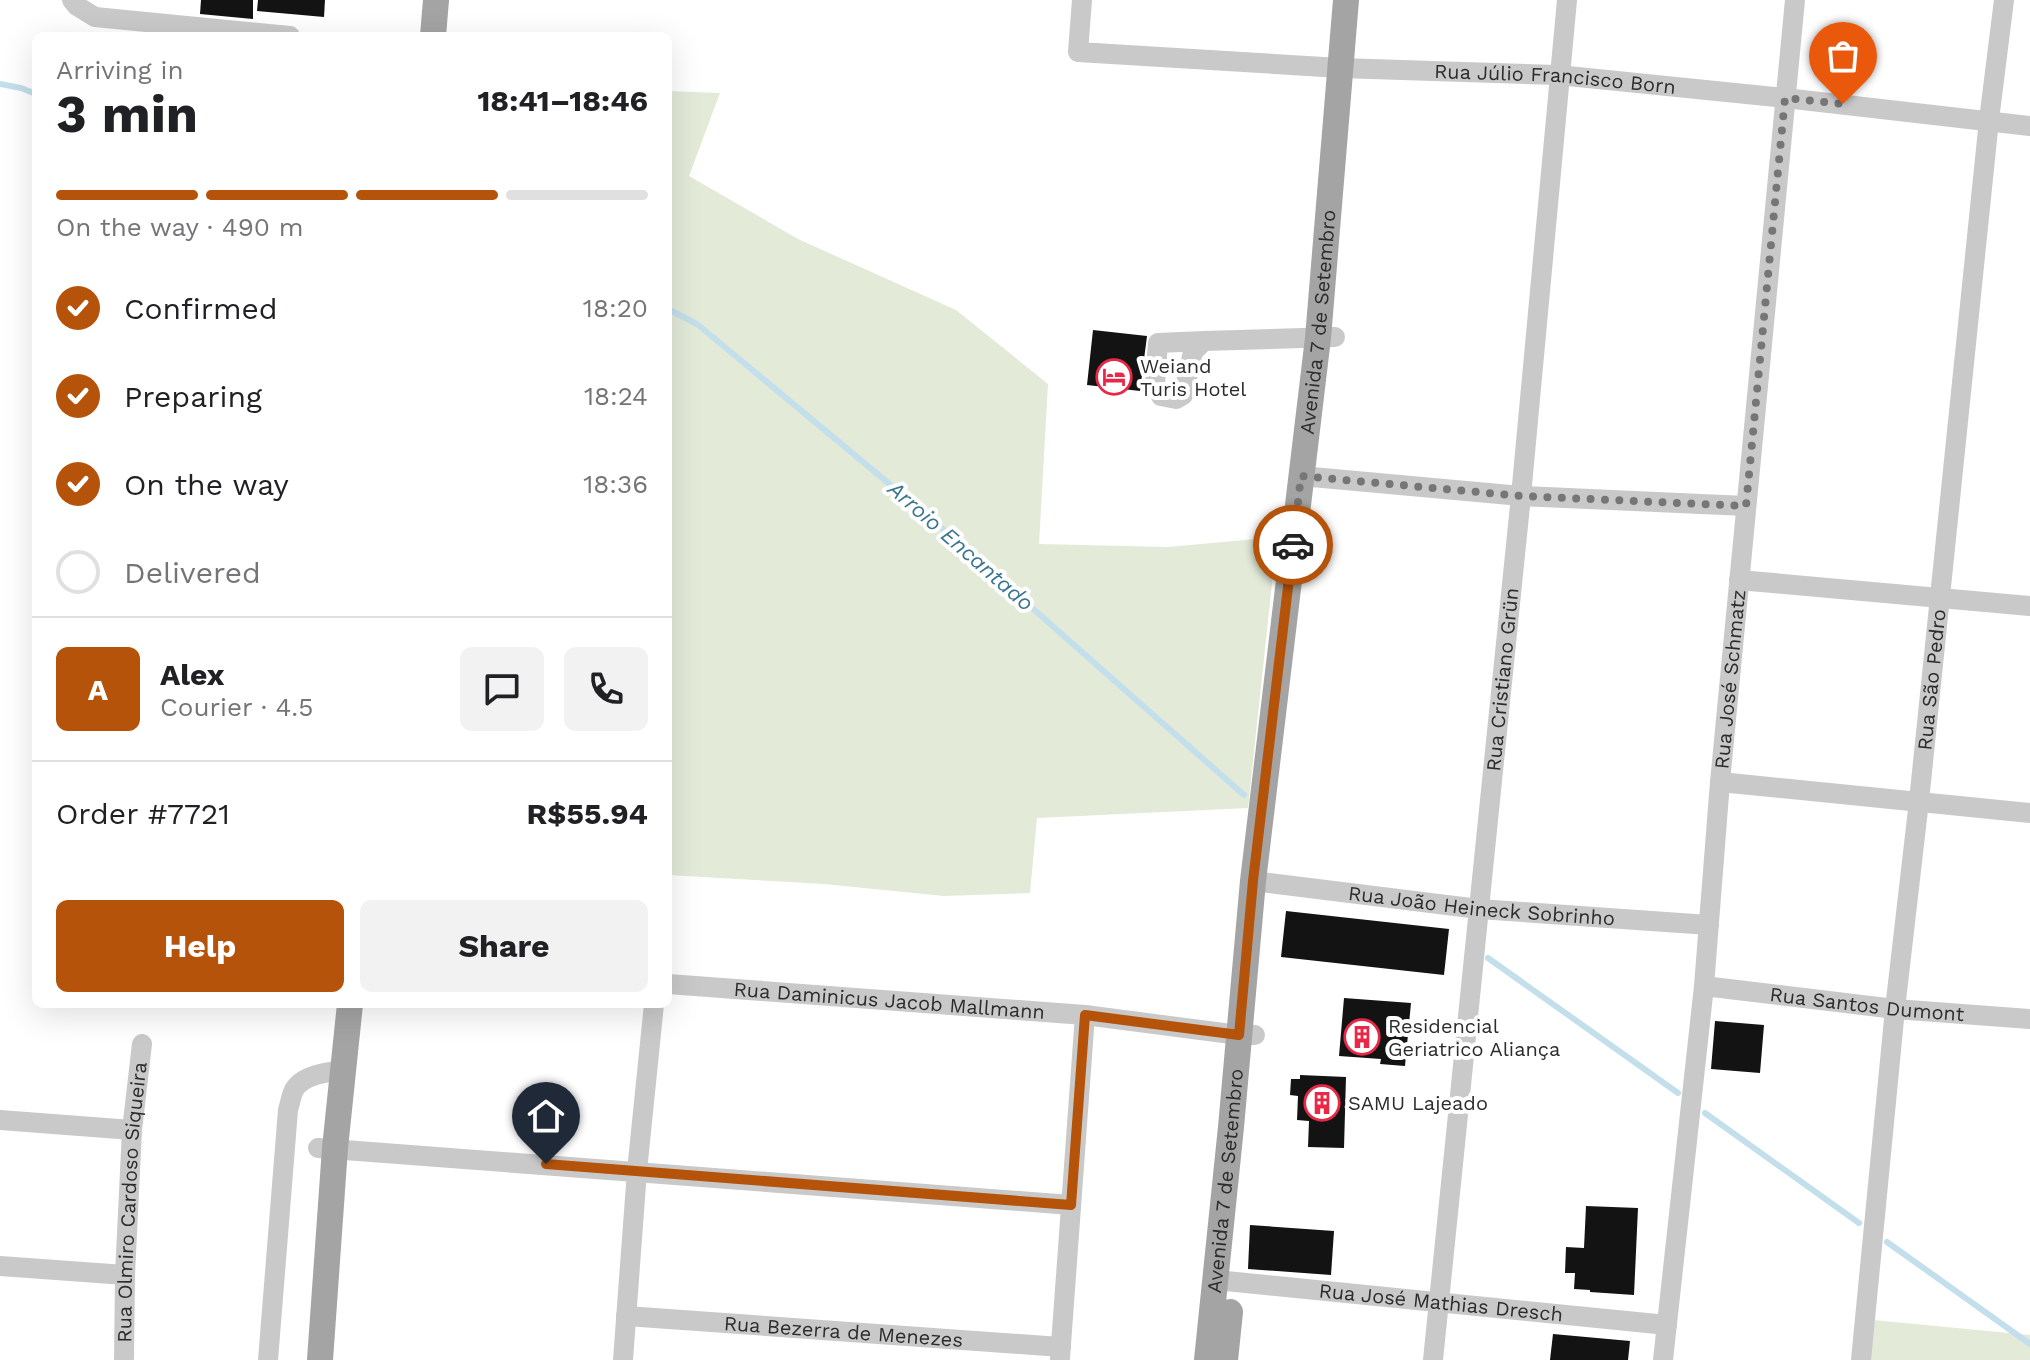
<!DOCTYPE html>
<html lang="en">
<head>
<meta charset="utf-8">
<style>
  :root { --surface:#fff; --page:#f2f2f2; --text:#202124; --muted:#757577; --line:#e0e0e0; --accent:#b45309 }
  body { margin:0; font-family:"Work Sans",sans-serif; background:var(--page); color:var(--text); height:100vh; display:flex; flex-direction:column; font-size:30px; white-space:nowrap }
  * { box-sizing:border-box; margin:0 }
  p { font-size:26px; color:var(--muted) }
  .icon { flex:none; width:44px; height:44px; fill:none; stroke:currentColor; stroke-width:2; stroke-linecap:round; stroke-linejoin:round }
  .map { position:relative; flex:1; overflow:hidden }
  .drawer { position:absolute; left:32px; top:32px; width:640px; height:976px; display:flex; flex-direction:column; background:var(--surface); border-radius:12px; box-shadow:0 8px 32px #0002 }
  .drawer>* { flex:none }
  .pin { position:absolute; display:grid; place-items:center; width:68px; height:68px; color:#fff; margin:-82px -34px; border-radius:50% 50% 50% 0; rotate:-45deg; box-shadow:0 0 8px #0007 }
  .pin .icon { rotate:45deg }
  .courier { position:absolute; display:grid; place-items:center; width:80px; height:80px; margin:-40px; border:6px solid #b45309; border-radius:50%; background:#fff; color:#222; box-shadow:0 2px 10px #0007 }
  .head em { font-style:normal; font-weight:700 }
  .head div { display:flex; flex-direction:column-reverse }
  .head { display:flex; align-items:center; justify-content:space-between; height:136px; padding:0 24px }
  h1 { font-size:52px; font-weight:700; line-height:60px }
  .bar { display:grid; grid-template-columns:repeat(4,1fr); gap:12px 8px; align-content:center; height:96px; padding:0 24px }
  .bar i { height:10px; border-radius:6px; background:var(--line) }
  .bar .active { background:var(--accent) }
  .bar p { grid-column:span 4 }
  .line { display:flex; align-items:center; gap:20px; padding:0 24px; border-top:2px solid var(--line) }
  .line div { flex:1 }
  .round { display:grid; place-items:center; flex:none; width:84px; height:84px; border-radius:12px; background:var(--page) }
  ol { padding:0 24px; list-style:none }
  li { display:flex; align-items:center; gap:24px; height:88px }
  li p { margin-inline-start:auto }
  li .icon { padding:8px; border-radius:50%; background:var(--accent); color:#fff; stroke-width:4 }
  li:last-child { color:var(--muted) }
  li i { width:44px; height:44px; border:4px solid var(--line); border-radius:50% }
  .button { display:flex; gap:16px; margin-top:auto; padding:16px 24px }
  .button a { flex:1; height:92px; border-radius:12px; background:var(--accent); color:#fff; font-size:32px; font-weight:700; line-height:92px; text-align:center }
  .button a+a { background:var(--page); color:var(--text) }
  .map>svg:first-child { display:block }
</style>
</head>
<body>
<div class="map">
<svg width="2030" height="1360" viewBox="0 0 2030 1360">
  <rect width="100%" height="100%" fill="#fff"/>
  <g fill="#e3ead8">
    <path d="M668 91 720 93 689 176 798 239 956 310 1048 384 1039 544 1168 547 1277 537 1248 808 1037 818 1030 893 944 896 824 884 668 875Z"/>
    <path d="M1873 1320 2030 1335V1360H1869Z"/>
  </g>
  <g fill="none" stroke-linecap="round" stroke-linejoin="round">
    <g stroke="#c3dfeb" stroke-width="6">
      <path d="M0 84 21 88 36 94"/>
      <path d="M668 309 697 324 928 516 1244 795"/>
      <path d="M1488 958 1678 1093"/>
      <path d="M1705 1113 1859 1223"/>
      <path d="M1887 1242 2030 1344"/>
    </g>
  </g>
  <g fill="#131313">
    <path d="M201 0H253V19L200 14Z"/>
    <path d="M258 0H325L324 17 257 11Z"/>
    <path d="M1093 330 1147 336 1140 391 1087 385Z"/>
    <path d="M1286 911 1449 929 1444 975 1281 957Z"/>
    <path d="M1344 998 1411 1003 1405 1066 1380 1064 1381 1059 1339 1056Z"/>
    <path d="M1715 1021 1764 1025 1760 1073 1711 1069Z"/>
    <path d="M1300 1075 1346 1077 1344 1148 1308 1147 1309 1121 1297 1120 1298 1096 1290 1095 1291 1079H1300Z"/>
    <path d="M1586 1206 1638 1208 1634 1295 1590 1292V1290L1574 1289 1575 1273H1565L1566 1247 1584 1248Z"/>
    <path d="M1250 1225 1334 1231 1331 1275 1248 1269Z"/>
    <path d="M1553 1334 1630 1341 1628 1360H1550Z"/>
  </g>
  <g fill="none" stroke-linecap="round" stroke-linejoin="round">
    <g stroke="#c9c9c9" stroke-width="20">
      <path d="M72 0 77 6 95 17 290 36"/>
      <path id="s1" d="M1082 0 1078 52 1340 68 1558 75 1785 98 2030 126"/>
      <path d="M1204 341 1158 343 1155 384 1161 396 1176 399 1183 395 1193 352 1204 341 1335 337"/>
      <path d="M1301 476 1521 496 1746 506"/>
      <path d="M1739 580 2030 606"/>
      <path d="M1720 782 2030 813"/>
      <path id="s2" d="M1253 881 1479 909 1709 925"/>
      <path id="s3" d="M668 984 1085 1015 1239 1035H1255"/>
      <path id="s4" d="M1704 986 1895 1009 2030 1019"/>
      <path d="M0 1120 132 1130"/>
      <path d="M318 1148 1071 1205"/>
      <path d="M0 1266 125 1275"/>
      <path id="s5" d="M1216 1280 1667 1325"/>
      <path id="s6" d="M626 1316 1061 1347"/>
      <path d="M1060 1358 1085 1015"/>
      <path id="s7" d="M124 1360 125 1275 132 1130 142 1044"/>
      <path d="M268 1360 288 1110C290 1104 291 1096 294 1090 302 1075 327 1072 343 1070"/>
      <path d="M623 1360 637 1171 654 1004"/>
      <path id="s8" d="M1433 1360 1521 496 1567 0"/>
      <path id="s9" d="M1663 1360 1704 986 1720 782 1795 0"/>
      <path id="s10" d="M1861 1360 1895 1009 1919 801 1989 120 2004 0"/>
    </g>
    <g stroke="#a4a4a4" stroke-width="26">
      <path d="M433 36 436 0"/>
      <path d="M320 1360 335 1148 350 1004"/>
      <path id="s11" d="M1207 1360 1231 1127 1253 881 1318 338 1346 0"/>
      <path d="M1225 1360 1230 1312"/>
    </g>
  </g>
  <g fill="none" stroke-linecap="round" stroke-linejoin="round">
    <path stroke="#767676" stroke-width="8" stroke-dasharray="0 14.4" d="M1293 545 1301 476 1521 496 1746 506 1785 98 1843 104"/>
    <path stroke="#b45309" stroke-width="10" d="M546 1164 1071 1205 1085 1015 1239 1035 1253 881 1293 545"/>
  </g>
  <defs>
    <symbol id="hotel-ring" viewBox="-11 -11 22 22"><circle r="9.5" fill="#fff" stroke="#e92747" stroke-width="1.5"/><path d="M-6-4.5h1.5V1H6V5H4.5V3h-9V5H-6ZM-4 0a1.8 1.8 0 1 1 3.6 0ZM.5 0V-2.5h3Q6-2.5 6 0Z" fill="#e92747"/></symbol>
    <symbol id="building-ring" viewBox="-11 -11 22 22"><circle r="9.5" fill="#fff" stroke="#e92747" stroke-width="1.5"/><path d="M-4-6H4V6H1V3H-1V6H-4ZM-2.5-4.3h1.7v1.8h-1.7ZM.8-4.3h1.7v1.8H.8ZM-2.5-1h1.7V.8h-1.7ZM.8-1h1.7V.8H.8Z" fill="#e92747"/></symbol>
  </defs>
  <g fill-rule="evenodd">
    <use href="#hotel-ring" x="1094" y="357" width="40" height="40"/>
    <use href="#building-ring" x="1342" y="1017" width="40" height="40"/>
    <use href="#building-ring" x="1302" y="1083" width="40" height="40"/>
  </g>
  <g text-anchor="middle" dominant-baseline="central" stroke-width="8" stroke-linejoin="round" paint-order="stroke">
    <g font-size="20" fill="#2c2c2c" stroke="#fff">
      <text stroke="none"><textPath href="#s1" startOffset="530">Rua Júlio Francisco Born</textPath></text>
      <text stroke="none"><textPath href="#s11" startOffset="1044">Avenida 7 de Setembro</textPath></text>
      <text stroke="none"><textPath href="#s8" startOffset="684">Rua Cristiano Grün</textPath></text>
      <text stroke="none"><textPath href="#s9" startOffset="684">Rua José Schmatz</textPath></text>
      <text stroke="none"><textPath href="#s10" startOffset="684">Rua São Pedro</textPath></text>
      <text stroke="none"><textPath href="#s2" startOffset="230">Rua João Heineck Sobrinho</textPath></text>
      <text stroke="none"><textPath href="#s3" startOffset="222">Rua Daminicus Jacob Mallmann</textPath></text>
      <text stroke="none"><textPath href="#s4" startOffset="164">Rua Santos Dumont</textPath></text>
      <text stroke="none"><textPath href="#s11" startOffset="180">Avenida 7 de Setembro</textPath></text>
      <text stroke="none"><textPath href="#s7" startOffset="158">Rua Olmiro Cardoso Siqueira</textPath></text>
      <text stroke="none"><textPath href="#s5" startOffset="226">Rua José Mathias Dresch</textPath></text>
      <text stroke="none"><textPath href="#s6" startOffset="218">Rua Bezerra de Menezes</textPath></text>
    </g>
    <g font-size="20" fill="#2c2c2c" stroke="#fff" text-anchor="start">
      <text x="1140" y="366">Weiand<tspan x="1140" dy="23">Turis Hotel</tspan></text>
      <text x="1388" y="1026">Residencial<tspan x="1388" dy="23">Geriatrico Aliança</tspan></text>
      <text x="1348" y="1103">SAMU Lajeado</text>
    </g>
    <g font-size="22" font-style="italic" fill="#39758f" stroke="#fff">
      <text transform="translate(961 546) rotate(41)">Arroio Encantado</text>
    </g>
  </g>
</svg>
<div class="pin" style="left:1843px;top:104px;background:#ea580c"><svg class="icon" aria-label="bag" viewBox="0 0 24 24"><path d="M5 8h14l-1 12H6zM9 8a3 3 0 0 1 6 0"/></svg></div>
<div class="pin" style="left:546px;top:1164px;background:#1f2937"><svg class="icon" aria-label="home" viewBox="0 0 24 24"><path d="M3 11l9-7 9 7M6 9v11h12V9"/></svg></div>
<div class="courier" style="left:1293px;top:545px"><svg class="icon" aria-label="car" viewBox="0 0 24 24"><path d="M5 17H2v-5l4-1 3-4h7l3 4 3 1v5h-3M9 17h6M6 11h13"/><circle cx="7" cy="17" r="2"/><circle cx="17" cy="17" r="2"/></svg></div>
<section class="drawer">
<div class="head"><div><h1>3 min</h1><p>Arriving in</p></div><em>18:41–18:46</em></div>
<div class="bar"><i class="active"></i><i class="active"></i><i class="active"></i><i></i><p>On the way · 490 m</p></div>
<ol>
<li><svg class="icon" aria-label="check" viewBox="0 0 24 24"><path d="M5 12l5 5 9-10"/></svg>Confirmed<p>18:20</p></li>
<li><svg class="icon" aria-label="check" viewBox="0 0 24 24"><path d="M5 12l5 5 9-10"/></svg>Preparing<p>18:24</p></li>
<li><svg class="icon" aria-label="check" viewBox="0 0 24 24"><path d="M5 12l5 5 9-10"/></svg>On the way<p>18:36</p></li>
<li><i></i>Delivered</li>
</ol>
<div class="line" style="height:144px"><b class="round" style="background:var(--accent);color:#fff">A</b><div><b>Alex</b><p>Courier · 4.5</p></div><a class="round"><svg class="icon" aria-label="chat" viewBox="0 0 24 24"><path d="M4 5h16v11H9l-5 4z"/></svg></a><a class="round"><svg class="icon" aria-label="phone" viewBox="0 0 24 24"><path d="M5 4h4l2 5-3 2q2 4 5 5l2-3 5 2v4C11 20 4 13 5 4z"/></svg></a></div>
<div class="line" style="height:104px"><div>Order #7721</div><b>R$55.94</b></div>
<div class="button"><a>Help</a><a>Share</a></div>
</section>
</div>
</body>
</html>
